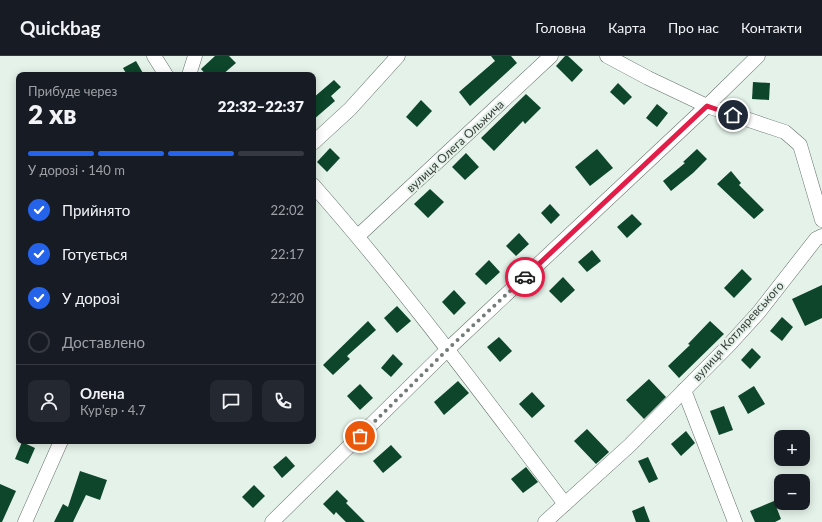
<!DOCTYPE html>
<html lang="uk">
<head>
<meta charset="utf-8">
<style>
  :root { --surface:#171b24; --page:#242831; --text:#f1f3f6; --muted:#9ea1a6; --line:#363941; --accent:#2563eb }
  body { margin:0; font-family:Lato,sans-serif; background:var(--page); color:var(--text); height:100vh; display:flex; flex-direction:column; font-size:15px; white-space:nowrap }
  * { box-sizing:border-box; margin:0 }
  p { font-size:13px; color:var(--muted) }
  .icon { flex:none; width:22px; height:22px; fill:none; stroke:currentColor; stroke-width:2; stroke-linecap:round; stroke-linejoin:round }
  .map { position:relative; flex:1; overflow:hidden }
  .drawer { position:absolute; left:16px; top:16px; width:300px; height:372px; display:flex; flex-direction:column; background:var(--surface); border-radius:8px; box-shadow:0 2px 10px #0003 }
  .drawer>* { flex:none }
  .buttons { position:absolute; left:774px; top:374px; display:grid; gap:8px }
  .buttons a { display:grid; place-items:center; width:36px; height:36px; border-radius:8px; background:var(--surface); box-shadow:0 2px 10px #0003; font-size:20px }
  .pin { position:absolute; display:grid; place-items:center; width:34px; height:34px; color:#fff; margin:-17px; border:2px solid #fff; border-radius:50%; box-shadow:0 1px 4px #0007 }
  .courier { position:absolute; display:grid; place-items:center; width:40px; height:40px; margin:-20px; border:3px solid #e11d48; border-radius:50%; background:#fff; color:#222; box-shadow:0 1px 5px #0007 }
  .summary em { font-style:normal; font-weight:800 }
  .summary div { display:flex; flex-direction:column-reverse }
  .summary { display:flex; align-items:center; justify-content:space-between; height:68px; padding:0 12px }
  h1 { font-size:26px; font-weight:800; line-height:30px }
  .bar { display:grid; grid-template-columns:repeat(4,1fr); gap:6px 4px; align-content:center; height:48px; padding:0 12px }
  .bar i { height:5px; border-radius:3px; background:var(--line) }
  .bar .selected { background:var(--accent) }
  .bar p { grid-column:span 4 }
  .line { display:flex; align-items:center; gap:10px; padding:0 12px; border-top:1px solid var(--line) }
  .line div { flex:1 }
  .round { display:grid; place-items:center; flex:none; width:42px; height:42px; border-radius:8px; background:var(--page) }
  ol { padding:0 12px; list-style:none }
  li { display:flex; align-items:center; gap:12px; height:44px }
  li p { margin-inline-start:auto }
  li .icon { padding:4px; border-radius:50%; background:var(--accent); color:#fff; stroke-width:4 }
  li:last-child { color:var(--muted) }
  li i { width:22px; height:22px; border:2px solid var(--line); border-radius:50% }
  header { display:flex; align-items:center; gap:24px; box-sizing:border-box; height:56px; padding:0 20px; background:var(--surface); border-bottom:1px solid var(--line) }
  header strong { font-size:19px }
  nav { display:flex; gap:22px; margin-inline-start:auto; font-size:14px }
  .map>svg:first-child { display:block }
</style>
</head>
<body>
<header>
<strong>Quickbag</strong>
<nav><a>Головна</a><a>Карта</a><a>Про нас</a><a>Контакти</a></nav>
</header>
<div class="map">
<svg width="822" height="466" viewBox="0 0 822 466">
  <rect width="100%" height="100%" fill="#e4f2e9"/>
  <g fill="#0d462a">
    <path d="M215 0H229L236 7 222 19H206L201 13Z"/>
    <path d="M491 0H511L517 7 470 50 459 36 495 5Z"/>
    <path d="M565 0H568L583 14 572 26 556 10Z"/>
    <path d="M136 5 144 19H127L123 12Z"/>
    <path d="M334 24 341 31 331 40 335 45 313 64V42Z"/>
    <path d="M753 26 770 27 769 44 752 43Z"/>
    <path d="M618 27 632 41 624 49 610 36Z"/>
    <path d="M526 38 541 52 525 68 523 65 494 95 481 82Z"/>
    <path d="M421 44 432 55 417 71 406 61Z"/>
    <path d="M657 48 668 57 657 71 646 62Z"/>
    <path d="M330 92 340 102 327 116 317 106Z"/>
    <path d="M597 93 613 112 590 130 575 111Z"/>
    <path d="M697 93 707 103 693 117 671 135 663 125 685 107 683 106Z"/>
    <path d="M466 97 479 111 465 124 452 111Z"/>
    <path d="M731 115 741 127 739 129 764 154 754 163 717 128Z"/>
    <path d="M430 133 444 146 428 162 414 148Z"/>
    <path d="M550 148 560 159 551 168 541 157Z"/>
    <path d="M632 158 642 168 627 182 617 171Z"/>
    <path d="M519 177 529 188 516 200 506 190Z"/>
    <path d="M592 194 601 205 587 216 578 206Z"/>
    <path d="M489 204 500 216 486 229 475 218Z"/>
    <path d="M742 213 752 223 734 242 724 232Z"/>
    <path d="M563 221 575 234 561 247 549 235Z"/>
    <path d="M822 229V262L805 270 792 243Z"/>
    <path d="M454 234 466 247 454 259 442 246Z"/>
    <path d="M397 250 411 265 397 277 384 262Z"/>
    <path d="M782 261 793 271 782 285 770 275Z"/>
    <path d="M368 265 376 274 347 300 350 303 333 319 323 309Z"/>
    <path d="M710 265 724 278 679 322 668 310 690 289 688 288Z"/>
    <path d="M499 281 512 295 500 306 487 291Z"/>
    <path d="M752 292 761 301 750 313 741 304Z"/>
    <path d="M393 298 403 308 391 321 381 312Z"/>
    <path d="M649 323 666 341 644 363 626 344Z"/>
    <path d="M458 325 469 337 444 359 434 346Z"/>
    <path d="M360 328 373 342 360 354 347 340Z"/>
    <path d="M754 330 765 348 748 358 738 340Z"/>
    <path d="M532 336 545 350 532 362 519 348Z"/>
    <path d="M724 350 733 374 719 379 710 355Z"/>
    <path d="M587 373 609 396 596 408 574 385Z"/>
    <path d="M686 375 695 387 681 400 671 388Z"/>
    <path d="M22 386 35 392 28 408 15 403Z"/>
    <path d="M391 389 402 401 383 417 373 405Z"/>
    <path d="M286 400 295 410 282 422 273 411Z"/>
    <path d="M648 401 658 423 649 427 638 405Z"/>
    <path d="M526 411 538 426 523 437 511 423Z"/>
    <path d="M80 415 107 424 100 444 86 439 73 466H54L63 448 68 451Z"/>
    <path d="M0 428 16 435 2 466H0Z"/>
    <path d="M254 429 265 440 253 452 242 441Z"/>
    <path d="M337 434 348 445 346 447 365 466H346L336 456 334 459 323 448Z"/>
    <path d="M774 445 781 463 775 466H755L750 455Z"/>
    <path d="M644 450 650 466H636L632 455Z"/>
  </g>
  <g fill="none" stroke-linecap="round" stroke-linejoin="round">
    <defs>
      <g id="minor">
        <path d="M154 0 166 19"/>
        <path d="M607 0 648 22 707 50 785 76 800 89 822 164"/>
        <path d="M189 19 195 0"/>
        <path d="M313 87 350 53 398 0"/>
        <path d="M313 129C403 231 483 340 565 448"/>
        <path d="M358 180 551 0"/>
        <path d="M684 334 735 466"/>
        <path d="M25 466 61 385"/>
        <path d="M272 466 448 293 707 50 758 0"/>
        <path d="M545 466 630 389 729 289 759 256 816 183 822 180"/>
      </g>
    </defs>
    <use href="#minor" stroke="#647068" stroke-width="15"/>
    <use href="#minor" stroke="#fff" stroke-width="14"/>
  </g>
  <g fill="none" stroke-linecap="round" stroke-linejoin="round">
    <path stroke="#747c77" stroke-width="4" stroke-dasharray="0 7.2" d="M360 380 448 293 525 221"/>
    <path stroke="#e11d48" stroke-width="5" d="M525 221 707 50 733 59"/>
  </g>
  <g text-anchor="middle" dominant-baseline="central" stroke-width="4" stroke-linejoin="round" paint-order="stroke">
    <g font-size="12" fill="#373c39" stroke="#e4f2e9">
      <text transform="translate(455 90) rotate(-43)">вулиця Олега Ольжича</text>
      <text transform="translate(738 275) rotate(-48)">вулиця Котляревського</text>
    </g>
  </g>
</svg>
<div class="buttons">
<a>+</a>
<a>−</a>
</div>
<div class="pin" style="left:360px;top:380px;background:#ea580c"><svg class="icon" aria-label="bag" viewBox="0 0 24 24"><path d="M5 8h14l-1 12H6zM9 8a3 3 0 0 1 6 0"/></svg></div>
<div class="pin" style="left:733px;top:59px;background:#1f2937"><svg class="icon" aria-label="home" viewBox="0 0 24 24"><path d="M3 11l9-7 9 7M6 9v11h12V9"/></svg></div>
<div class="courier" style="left:525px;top:221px"><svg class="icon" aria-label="car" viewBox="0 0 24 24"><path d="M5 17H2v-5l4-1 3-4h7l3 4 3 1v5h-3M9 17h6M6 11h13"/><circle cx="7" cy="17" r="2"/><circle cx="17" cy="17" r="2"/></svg></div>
<section class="drawer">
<div class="summary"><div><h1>2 хв</h1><p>Прибуде через</p></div><em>22:32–22:37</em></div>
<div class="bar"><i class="selected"></i><i class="selected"></i><i class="selected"></i><i></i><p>У дорозі · 140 m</p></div>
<ol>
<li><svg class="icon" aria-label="check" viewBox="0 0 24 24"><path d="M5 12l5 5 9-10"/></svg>Прийнято<p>22:02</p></li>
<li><svg class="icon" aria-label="check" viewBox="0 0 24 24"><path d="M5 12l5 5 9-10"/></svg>Готується<p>22:17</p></li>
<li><svg class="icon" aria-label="check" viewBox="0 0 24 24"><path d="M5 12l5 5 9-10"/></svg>У дорозі<p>22:20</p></li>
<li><i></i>Доставлено</li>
</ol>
<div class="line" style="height:72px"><a class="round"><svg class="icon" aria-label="person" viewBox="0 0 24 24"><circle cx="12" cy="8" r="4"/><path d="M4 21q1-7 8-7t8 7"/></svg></a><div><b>Олена</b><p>Кур’єр · 4.7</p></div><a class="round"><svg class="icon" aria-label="chat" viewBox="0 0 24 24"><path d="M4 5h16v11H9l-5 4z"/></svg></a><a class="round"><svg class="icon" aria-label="phone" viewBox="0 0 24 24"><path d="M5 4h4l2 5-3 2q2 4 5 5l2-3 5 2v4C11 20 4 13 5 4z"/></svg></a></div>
</section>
</div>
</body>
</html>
